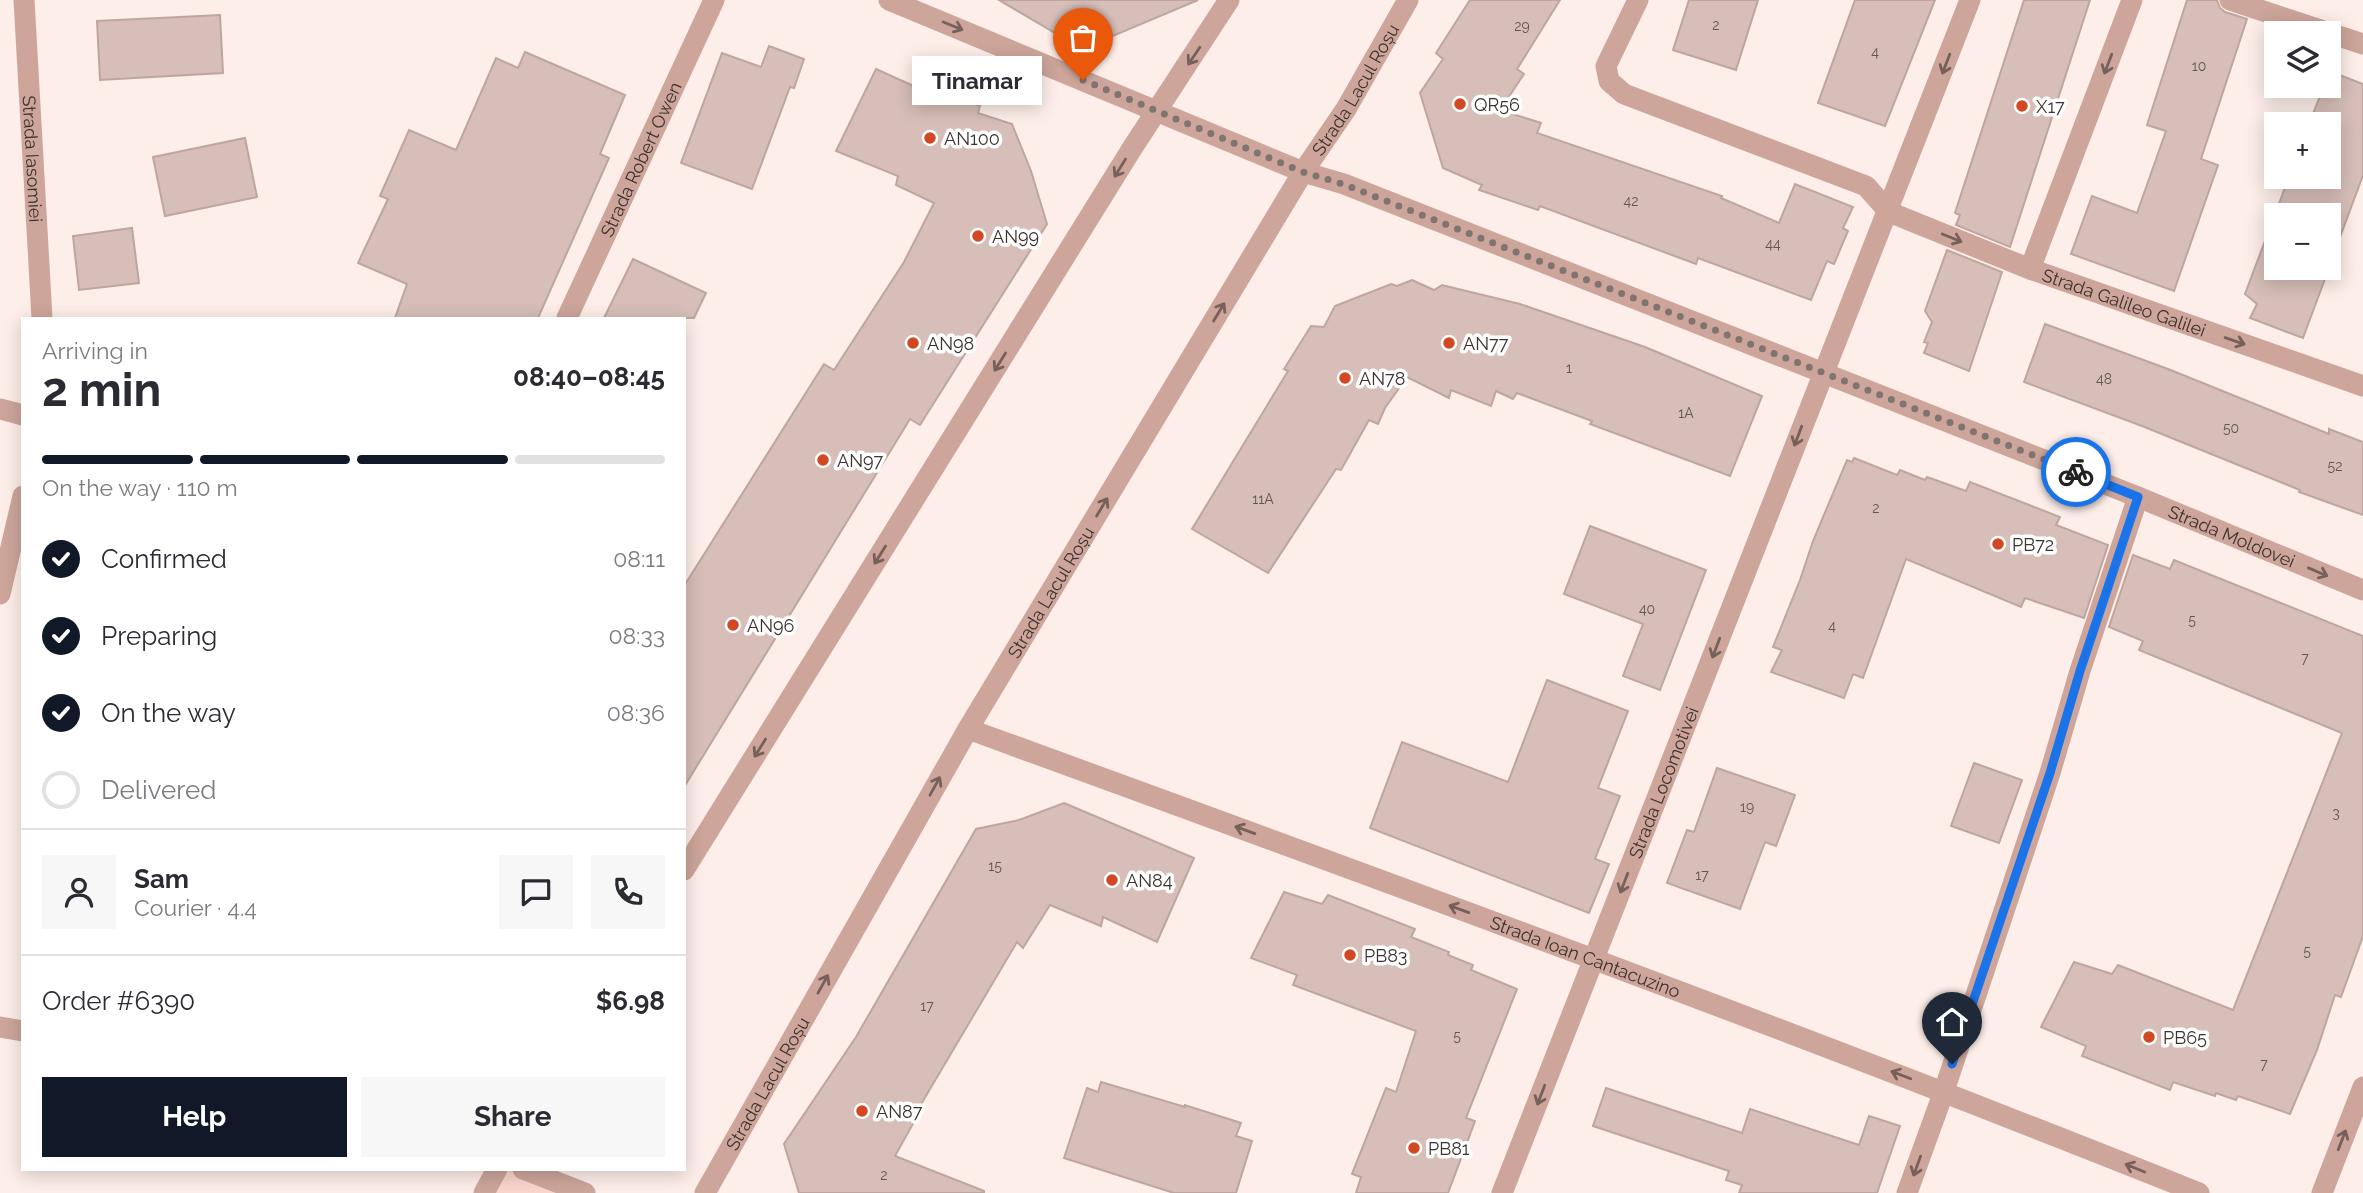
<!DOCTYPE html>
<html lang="en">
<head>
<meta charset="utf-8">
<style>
  :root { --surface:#fff; --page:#f7f7f7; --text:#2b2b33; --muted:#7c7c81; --line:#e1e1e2; --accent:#111827 }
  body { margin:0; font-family:Raleway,sans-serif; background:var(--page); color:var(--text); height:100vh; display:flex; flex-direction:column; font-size:26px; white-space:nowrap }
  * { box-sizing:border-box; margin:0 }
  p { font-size:23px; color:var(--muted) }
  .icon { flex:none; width:38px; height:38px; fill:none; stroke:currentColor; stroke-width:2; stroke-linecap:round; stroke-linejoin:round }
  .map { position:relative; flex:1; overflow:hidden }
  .side { position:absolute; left:21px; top:317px; width:665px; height:854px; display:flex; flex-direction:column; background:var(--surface); border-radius:0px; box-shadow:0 4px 18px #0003 }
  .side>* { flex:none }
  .tools { position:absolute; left:2264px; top:21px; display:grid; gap:14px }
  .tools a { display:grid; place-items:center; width:77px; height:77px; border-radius:0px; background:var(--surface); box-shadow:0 4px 18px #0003; font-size:35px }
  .pin { position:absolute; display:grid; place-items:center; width:60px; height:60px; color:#fff; margin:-72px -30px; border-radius:50% 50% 50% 0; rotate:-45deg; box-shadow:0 0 7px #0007 }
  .pin .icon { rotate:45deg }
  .courier { position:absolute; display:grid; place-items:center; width:70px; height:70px; margin:-35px; border:5px solid #1a73e8; border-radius:50%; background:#fff; color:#222; box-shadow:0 2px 9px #0007 }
  .bubble { position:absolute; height:49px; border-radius:0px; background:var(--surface); box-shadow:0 4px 18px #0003; font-size:23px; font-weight:700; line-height:49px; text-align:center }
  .headline em { font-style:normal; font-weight:700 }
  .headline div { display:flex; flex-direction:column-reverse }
  .headline { display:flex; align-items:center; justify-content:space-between; height:119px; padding:0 21px }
  h1 { font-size:46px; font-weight:700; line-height:52px }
  .bar { display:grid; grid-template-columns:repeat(4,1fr); gap:10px 7px; align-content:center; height:84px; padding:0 21px }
  .bar i { height:9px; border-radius:5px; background:var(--line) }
  .bar .on { background:var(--accent) }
  .bar p { grid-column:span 4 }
  .line { display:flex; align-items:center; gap:18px; padding:0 21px; border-top:2px solid var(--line) }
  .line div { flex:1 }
  .round { display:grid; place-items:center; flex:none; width:74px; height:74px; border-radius:0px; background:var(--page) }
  ol { padding:0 21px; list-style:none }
  li { display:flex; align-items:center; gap:21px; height:77px }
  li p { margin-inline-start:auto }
  li .icon { padding:7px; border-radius:50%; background:var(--accent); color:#fff; stroke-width:4 }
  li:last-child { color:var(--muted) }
  li i { width:38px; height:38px; border:4px solid var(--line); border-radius:50% }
  .action { display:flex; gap:14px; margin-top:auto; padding:14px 21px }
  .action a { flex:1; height:80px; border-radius:0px; background:var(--accent); color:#fff; font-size:28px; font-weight:700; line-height:80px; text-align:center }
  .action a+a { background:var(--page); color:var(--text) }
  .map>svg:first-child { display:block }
</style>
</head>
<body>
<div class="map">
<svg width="2363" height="1193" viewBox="0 0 2363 1193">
  <rect width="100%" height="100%" fill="#fdeee9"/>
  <path fill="#f9d5cc" d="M497 1169H522L585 1193H482Z"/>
  <g fill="#d7beb8" stroke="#bea69f" stroke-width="2">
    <path d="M999 0H1198L1082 49Z"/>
    <path d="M1470 0H1560L1517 69 1524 74 1500 110 1541 123 1537 133 1722 196 1721 198 1779 223 1795 184 1853 207 1843 228 1848 231 1834 264 1827 261 1811 300 1698 258 1696 264 1540 206 1538 210 1479 190 1482 185 1443 168 1420 93 1443 59 1436 53Z"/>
    <path d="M1689 0H1758L1736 70 1673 50Z"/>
    <path d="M1855 0H1935L1885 126 1818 103Z"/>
    <path d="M2024 0H2090L2010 247 1956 225 1960 215 1955 213Z"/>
    <path d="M2187 0H2217L2220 8 2225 12 2247 19 2201 159 2218 165 2174 291 2071 254 2092 196 2137 213 2166 131 2147 125Z"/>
    <path d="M220 15 223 73 100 80 97 21Z"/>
    <path d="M769 46 804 59 794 88 790 87 752 189 681 163 722 53 761 67Z"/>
    <path d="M525 52 625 95 600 154 609 158 538 318H395L407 284 358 263 388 199 380 196 409 130 456 150 496 58 518 68Z"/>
    <path d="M876 69 929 93 933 87 980 106 978 113 1012 124 1031 171 1047 224 920 425 910 419 684 787V586L824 364 834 370 904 262 934 203 896 185 898 176 836 151Z"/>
    <path d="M2329 71 2363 84V175L2329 267V215H2277V268H2329L2303 338 2250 318 2257 304 2245 294 2289 177H2329V124H2309L2324 86H2329Z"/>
    <path d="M245 138 257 197 165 216 153 157Z"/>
    <path d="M132 228 139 283 79 290 73 236Z"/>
    <path d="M1947 250 2002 272 1969 371 1924 353 1928 343 1924 342 1932 322 1925 311Z"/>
    <path d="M633 259 706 293 694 318H604Z"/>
    <path d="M1412 280 1434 290 1442 285 1520 304 1645 347 1762 396 1730 476 1590 424 1592 421 1517 393 1513 399 1496 391 1491 406 1451 390 1449 398 1407 377 1385 408 1378 424 1369 420 1341 470 1336 469 1268 573 1192 529 1288 371 1284 369 1311 326 1324 327 1335 306 1391 284 1397 286Z"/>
    <path d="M2045 324 2168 369 2329 434V429L2363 442V515L2299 492 2300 490 2142 426 2024 382Z"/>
    <path d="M1854 458 1897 475 1900 470 1925 480 1927 477 1966 491 1970 482 2060 517 2056 525 2108 545 2084 618 2025 598 2021 607 1906 559 1863 678 1853 674 1844 698 1771 672 1782 650 1773 647 1800 580 1813 541 1847 460 1852 462Z"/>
    <path d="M1590 526 1706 570 1660 690 1623 676 1643 624 1564 594Z"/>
    <path d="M2133 555 2170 569 2174 560 2363 636V936L2341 997 2335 995 2317 1050 2290 1114 2238 1096 2236 1100 2216 1093 2215 1096 2173 1082 2170 1090 2082 1056 2086 1046 2041 1027 2074 962 2112 974 2118 965 2233 1010 2342 733 2139 650 2143 641 2109 627Z"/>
    <path d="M1547 680 1628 711 1598 788 1620 796 1595 859 1609 864 1589 913 1370 828 1402 742 1508 782Z"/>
    <path d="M1974 763 2022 780 1999 843 1951 826Z"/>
    <path d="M1717 768 1795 795 1776 846 1765 842 1740 909 1667 883 1687 830 1694 832Z"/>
    <path d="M1064 803 1194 858 1157 942 1103 917 1101 926 1050 905 1023 948 1017 942 917 1111 919 1113 895 1156 984 1191V1193H799L784 1144 856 1037 976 829 1019 820Z"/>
    <path d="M1284 892 1322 904 1328 895 1415 929 1411 937 1449 952 1448 955 1473 965 1471 970 1517 989 1466 1118 1475 1121 1448 1193H1356L1361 1177 1352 1174 1386 1088 1396 1092 1416 1031 1293 985 1297 975 1251 958Z"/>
    <path d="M1101 1082 1185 1107V1105L1241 1123 1236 1136 1252 1141 1236 1193H1174L1064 1158 1087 1088 1098 1092Z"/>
    <path d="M1606 1088 1742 1133 1750 1109 1859 1145 1869 1116 1900 1126 1877 1193H1739L1742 1185 1726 1180 1729 1171 1593 1126Z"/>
  </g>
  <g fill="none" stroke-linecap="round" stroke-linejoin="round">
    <g stroke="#cda59a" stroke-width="21">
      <path id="s1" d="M24 0 42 318"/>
      <path id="s2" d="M889 0 1303 172 1344 184 2138 497 2363 590"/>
      <path id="s3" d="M1638 0 1606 66 1609 81 1624 94 1866 186 1889 212 2030 269 2363 386"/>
      <path d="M2230 0 2363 44"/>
      <path d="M2030 269 2132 0"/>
      <path id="s4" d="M567 318 714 0"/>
      <path d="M0 409 23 415"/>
      <path d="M0 594 23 496"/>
      <path id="s5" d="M968 729C1380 879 1792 1030 2199 1193"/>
      <path d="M684 870 1131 150 1229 0"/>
      <path d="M0 1027 23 1031"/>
      <path d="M523 1169 585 1193"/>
      <path d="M484 1193 497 1169"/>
      <path id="s6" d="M705 1193 968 729 1303 172 1346 109 1408 0"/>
      <path id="s7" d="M1502 1193 1970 0"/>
      <path d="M1907 1193 1944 1091 2050 773 2080 671 2138 497"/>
      <path d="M2322 1193 2363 1087"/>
    </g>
  </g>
  <defs><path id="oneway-shaft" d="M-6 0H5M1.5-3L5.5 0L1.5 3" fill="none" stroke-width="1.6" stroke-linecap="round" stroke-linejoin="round" transform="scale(1.75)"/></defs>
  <g stroke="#76605a">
    <use href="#oneway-shaft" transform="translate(953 26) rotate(22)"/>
    <use href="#oneway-shaft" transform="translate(1194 56) rotate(124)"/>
    <use href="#oneway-shaft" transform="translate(1946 64) rotate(111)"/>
    <use href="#oneway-shaft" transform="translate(2108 64) rotate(111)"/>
    <use href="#oneway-shaft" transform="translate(1120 168) rotate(122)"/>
    <use href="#oneway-shaft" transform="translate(1952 238) rotate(22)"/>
    <use href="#oneway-shaft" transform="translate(1219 312) rotate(-59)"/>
    <use href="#oneway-shaft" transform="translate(2235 341) rotate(19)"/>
    <use href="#oneway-shaft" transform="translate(1000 362) rotate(122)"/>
    <use href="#oneway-shaft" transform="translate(1798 436) rotate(111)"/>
    <use href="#oneway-shaft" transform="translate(1102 507) rotate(-59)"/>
    <use href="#oneway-shaft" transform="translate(880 555) rotate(122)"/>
    <use href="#oneway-shaft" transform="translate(2318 572) rotate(23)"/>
    <use href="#oneway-shaft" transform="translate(1716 648) rotate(111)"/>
    <use href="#oneway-shaft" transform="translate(760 748) rotate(122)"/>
    <use href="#oneway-shaft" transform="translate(935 786) rotate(-61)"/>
    <use href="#oneway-shaft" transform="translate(1245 830) rotate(-160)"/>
    <use href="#oneway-shaft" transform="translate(1624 883) rotate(111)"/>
    <use href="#oneway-shaft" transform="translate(1459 909) rotate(-160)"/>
    <use href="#oneway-shaft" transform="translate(823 984) rotate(-61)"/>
    <use href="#oneway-shaft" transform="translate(1901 1075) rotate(-159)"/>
    <use href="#oneway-shaft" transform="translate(1541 1095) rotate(111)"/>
    <use href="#oneway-shaft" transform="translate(2342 1140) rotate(-69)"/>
    <use href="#oneway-shaft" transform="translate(1917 1166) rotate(110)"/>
    <use href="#oneway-shaft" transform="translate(2135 1168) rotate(-158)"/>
  </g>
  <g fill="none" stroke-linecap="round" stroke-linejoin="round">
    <path stroke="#807470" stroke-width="7" stroke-dasharray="0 12.6" d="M1083 80 1303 172 1343 184 2076 472"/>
    <path stroke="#1a73e8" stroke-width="9" d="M1952 1064 2050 773 2080 671 2138 497 2076 472"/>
  </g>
  <g fill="#d24822" stroke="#fff" stroke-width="2.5">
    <circle cx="1460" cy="104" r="7"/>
    <circle cx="2022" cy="106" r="7"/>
    <circle cx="930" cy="138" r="7"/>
    <circle cx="978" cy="236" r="7"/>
    <circle cx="913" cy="343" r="7"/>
    <circle cx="1449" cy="343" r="7"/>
    <circle cx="1345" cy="378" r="7"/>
    <circle cx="823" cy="460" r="7"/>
    <circle cx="1998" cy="544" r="7"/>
    <circle cx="733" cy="625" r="7"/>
    <circle cx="1112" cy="880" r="7"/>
    <circle cx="1350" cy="955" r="7"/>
    <circle cx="2149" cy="1037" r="7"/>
    <circle cx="862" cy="1111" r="7"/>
    <circle cx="1414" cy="1148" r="7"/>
  </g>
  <g text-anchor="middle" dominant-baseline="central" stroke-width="7" stroke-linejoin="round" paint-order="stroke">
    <g font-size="14" fill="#635551">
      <text x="1716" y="25">2</text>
      <text x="1522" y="26">29</text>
      <text x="1875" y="52">4</text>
      <text x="2199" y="66">10</text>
      <text x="1631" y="201">42</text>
      <text x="1773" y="244">44</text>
      <text x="1569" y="368">1</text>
      <text x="2104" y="379">48</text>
      <text x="1686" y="413">1A</text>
      <text x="2231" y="428">50</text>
      <text x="2335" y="466">52</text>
      <text x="1263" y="499">11A</text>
      <text x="1876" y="508">2</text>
      <text x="1647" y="609">40</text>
      <text x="2192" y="620">5</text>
      <text x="1832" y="626">4</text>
      <text x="2305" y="658">7</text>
      <text x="1747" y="807">19</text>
      <text x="2336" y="813">3</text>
      <text x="995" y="866">15</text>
      <text x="1702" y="875">17</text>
      <text x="2307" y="951">5</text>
      <text x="927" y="1006">17</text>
      <text x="1457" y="1036">5</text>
      <text x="2264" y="1064">7</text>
      <text x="884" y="1175">2</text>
    </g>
    <g font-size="18" fill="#3c322f" stroke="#fff">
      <text stroke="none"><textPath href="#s6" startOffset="1281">Strada Lacul Roșu</textPath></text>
      <text stroke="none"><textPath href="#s1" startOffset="159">Strada Iasomiei</textPath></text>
      <text stroke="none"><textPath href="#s4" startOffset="175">Strada Robert Owen</textPath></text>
      <text stroke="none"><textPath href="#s3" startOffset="654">Strada Galileo Galilei</textPath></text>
      <text stroke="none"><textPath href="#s2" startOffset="1446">Strada Moldovei</textPath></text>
      <text stroke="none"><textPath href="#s6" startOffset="693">Strada Lacul Roșu</textPath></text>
      <text stroke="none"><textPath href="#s7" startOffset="441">Strada Locomotivei</textPath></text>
      <text stroke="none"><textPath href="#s5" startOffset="658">Strada Ioan Cantacuzino</textPath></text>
      <text stroke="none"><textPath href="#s6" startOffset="126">Strada Lacul Roșu</textPath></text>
    </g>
    <g font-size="18" fill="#3c322f" stroke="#fff" text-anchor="start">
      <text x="1474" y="104">QR56</text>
      <text x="2036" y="106">X17</text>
      <text x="944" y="138">AN100</text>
      <text x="992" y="236">AN99</text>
      <text x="927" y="343">AN98</text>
      <text x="1463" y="343">AN77</text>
      <text x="1359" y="378">AN78</text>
      <text x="837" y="460">AN97</text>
      <text x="2012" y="544">PB72</text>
      <text x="747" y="625">AN96</text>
      <text x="1126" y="880">AN84</text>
      <text x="1364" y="955">PB83</text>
      <text x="2163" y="1037">PB65</text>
      <text x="876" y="1111">AN87</text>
      <text x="1428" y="1148">PB81</text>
    </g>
  </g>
</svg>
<div class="tools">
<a><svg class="icon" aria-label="layers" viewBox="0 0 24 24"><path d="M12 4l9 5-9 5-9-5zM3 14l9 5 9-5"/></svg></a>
<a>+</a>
<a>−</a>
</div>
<div class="pin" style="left:1083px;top:80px;background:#ea580c"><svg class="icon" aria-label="bag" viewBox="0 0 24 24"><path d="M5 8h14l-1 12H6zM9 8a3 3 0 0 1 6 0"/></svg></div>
<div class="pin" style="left:1952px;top:1064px;background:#1f2937"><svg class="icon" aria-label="home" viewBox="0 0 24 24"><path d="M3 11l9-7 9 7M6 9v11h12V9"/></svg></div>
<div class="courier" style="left:2076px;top:472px"><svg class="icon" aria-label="bike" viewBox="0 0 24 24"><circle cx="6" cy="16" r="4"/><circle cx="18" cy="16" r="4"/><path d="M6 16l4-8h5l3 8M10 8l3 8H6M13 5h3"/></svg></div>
<div class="bubble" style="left:912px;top:56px;width:130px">Tinamar</div>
<section class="side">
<div class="headline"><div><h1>2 min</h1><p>Arriving in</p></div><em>08:40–08:45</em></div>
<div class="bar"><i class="on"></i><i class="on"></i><i class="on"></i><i></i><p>On the way · 110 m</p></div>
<ol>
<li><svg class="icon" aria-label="check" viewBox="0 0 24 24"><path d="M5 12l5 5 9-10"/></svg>Confirmed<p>08:11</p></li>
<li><svg class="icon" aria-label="check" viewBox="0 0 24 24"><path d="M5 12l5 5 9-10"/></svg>Preparing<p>08:33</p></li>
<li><svg class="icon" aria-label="check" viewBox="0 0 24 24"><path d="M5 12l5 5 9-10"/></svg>On the way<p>08:36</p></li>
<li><i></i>Delivered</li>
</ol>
<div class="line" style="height:126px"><a class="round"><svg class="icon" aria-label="person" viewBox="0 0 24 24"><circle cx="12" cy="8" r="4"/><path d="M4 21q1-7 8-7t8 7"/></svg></a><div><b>Sam</b><p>Courier · 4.4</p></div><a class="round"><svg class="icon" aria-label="chat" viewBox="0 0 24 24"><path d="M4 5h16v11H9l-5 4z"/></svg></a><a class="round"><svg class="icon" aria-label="phone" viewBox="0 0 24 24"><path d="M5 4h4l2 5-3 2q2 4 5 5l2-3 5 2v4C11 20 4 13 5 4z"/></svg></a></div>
<div class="line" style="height:91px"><div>Order #6390</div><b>$6.98</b></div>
<div class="action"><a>Help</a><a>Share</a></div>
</section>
</div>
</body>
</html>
